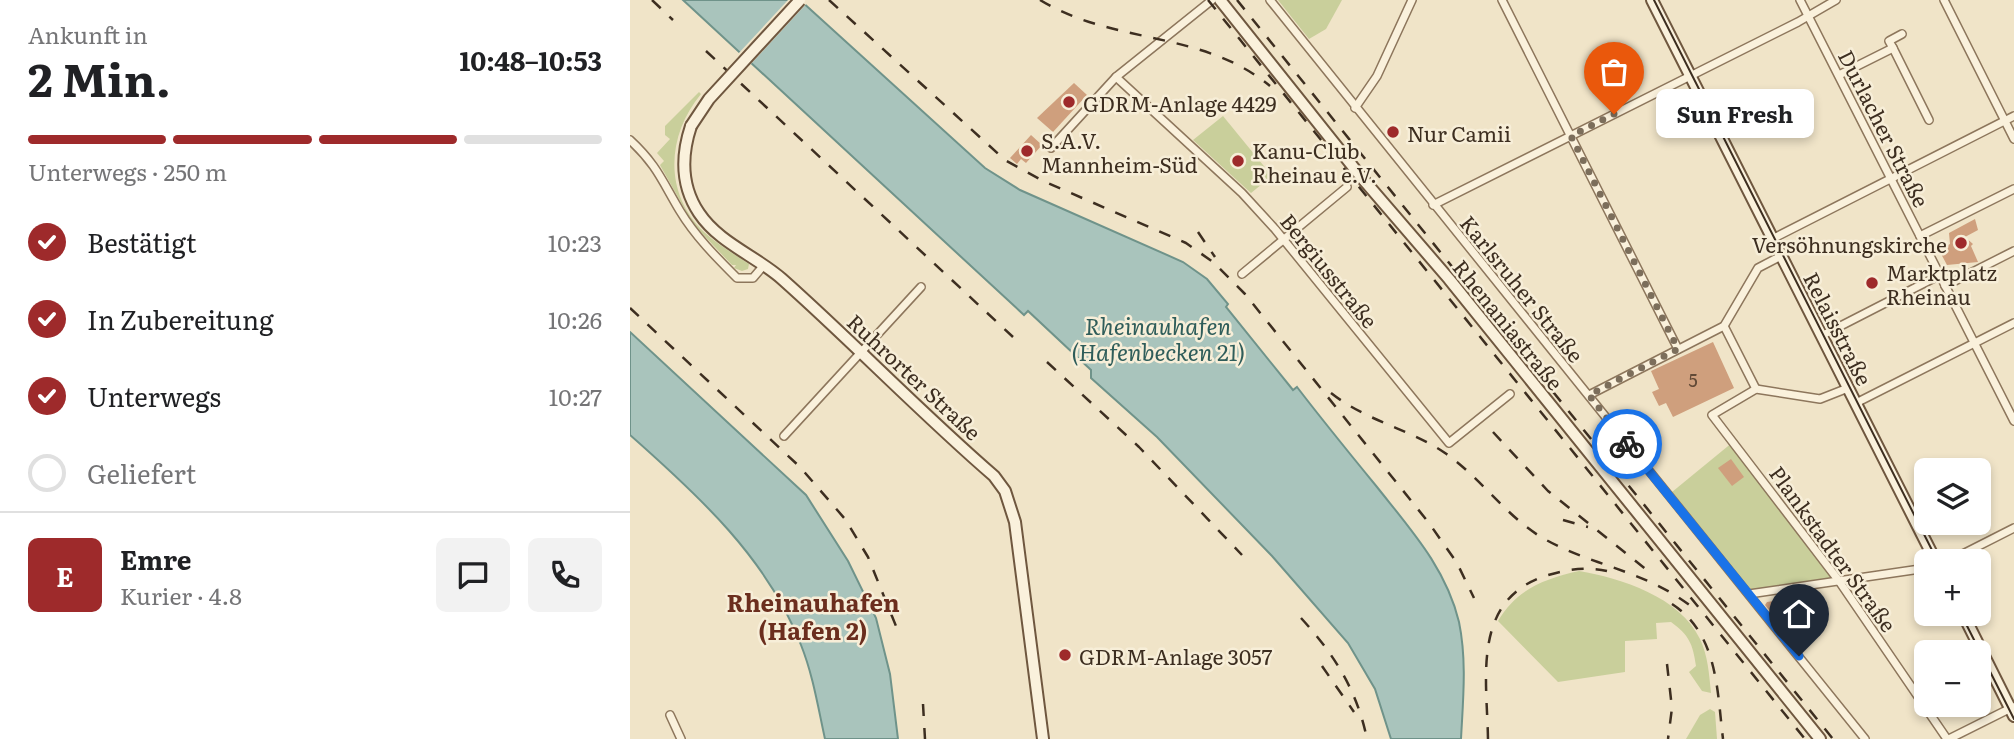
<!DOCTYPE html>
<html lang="de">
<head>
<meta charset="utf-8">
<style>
  :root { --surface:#fff; --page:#f2f2f2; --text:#202124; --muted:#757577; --line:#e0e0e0; --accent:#9e2a2b }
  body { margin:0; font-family:Literata,serif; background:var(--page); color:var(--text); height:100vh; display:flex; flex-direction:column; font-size:26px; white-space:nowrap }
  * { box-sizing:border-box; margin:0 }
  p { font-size:23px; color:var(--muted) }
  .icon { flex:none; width:38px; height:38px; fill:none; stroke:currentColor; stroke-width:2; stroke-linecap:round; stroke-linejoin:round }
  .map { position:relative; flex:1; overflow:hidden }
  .drawer { display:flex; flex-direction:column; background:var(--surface); width:630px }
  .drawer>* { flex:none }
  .fabs { position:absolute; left:1284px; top:458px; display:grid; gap:14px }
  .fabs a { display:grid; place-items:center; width:77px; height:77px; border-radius:10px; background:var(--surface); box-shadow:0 4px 10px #0003; font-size:35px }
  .pin { position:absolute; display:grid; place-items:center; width:60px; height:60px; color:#fff; margin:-72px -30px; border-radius:50% 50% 50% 0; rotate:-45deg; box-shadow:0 0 7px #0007 }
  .pin .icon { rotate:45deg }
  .courier { position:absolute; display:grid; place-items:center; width:70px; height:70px; margin:-35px; border:5px solid #1a73e8; border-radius:50%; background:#fff; color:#222; box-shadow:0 2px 9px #0007 }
  .bubble { position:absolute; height:49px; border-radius:10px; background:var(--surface); box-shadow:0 4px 10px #0003; font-size:23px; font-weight:700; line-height:49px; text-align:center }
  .head em { font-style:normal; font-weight:700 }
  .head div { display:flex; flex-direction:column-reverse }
  .head { display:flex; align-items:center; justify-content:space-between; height:119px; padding:0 28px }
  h1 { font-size:46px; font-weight:700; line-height:52px }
  .bar { display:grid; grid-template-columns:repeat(4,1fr); gap:10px 7px; align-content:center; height:84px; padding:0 28px }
  .bar i { height:9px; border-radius:5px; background:var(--line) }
  .bar .on { background:var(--accent) }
  .bar p { grid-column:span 4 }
  .line { display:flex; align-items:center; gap:18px; padding:0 28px; border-top:2px solid var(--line) }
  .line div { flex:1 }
  .round { display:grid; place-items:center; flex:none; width:74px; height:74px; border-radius:10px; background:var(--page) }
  ol { padding:0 28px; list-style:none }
  li { display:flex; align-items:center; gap:21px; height:77px }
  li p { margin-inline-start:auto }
  li .icon { padding:7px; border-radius:50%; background:var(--accent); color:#fff; stroke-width:4 }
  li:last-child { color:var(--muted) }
  li i { width:38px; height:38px; border:4px solid var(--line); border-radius:50% }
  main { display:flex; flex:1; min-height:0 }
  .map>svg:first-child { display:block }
</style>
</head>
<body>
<main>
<section class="drawer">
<div class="head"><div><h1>2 Min.</h1><p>Ankunft in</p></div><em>10:48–10:53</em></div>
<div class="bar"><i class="on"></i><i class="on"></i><i class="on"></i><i></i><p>Unterwegs · 250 m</p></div>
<ol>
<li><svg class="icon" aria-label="check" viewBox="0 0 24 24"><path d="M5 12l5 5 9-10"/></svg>Bestätigt<p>10:23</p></li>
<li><svg class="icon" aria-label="check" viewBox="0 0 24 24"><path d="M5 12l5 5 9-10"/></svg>In Zubereitung<p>10:26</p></li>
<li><svg class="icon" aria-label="check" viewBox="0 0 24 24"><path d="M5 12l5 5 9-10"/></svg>Unterwegs<p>10:27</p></li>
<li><i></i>Geliefert</li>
</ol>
<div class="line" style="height:126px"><b class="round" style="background:var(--accent);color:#fff">E</b><div><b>Emre</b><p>Kurier · 4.8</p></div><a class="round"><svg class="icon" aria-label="chat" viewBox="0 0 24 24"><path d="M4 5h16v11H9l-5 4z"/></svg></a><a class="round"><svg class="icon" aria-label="phone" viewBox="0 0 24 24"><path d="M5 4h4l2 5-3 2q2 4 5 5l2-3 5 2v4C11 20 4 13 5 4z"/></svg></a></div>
</section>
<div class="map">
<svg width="1384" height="739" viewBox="0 0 1384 739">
  <rect width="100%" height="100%" fill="#f0e4c8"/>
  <g fill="#c9cf9b">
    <path d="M648 0H712L696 29 679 39Z"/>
    <path d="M69 92 71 94C37 135 33 193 74 232 88 245 104 254 119 264L118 269 112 271 104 268 106 265H102L63 224 30 165 34 161 27 153 40 139 35 135V126Z"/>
    <path d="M593 116 642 176 621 193 563 140Z"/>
    <path d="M1103 442 1209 581 1121 591 1042 492Z"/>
    <path d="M949 571C991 578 1050 597 1070 639 1078 656 1079 674 1081 693L1072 691 1059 672 1066 666C1063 644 1059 635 1041 622L1026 623 1027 639 995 641V672L928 682 868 621C887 589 914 579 949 571Z"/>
    <path d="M1080 709 1085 712 1087 739H1056L1070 715Z"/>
  </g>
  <g fill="#a9c4bc" stroke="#6f938a" stroke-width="2">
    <path d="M53 0H170L355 168 390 190 553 262 577 279 598 304 596 307 663 390 667 387C693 421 720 454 747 487 781 530 816 568 829 622 837 661 833 700 831 739H761L745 689 718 643 642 556 527 437 461 378V370L398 311 394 315Z"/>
    <path d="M0 332 176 495 218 561 246 618 260 674 268 739H195C188 707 183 675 171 645 138 559 68 495 0 435Z"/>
  </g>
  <path fill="#f0e4c8" d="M158 0H175L177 3 119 66 107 55Z"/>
  <g fill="#cf9f7d">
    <path d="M444 83 457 95 423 132 407 118Z"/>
    <path d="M401 135 412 145 396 163 391 159 387 164 380 158Z"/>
    <path d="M1345 219 1348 230 1335 237 1343 244 1341 246 1348 262 1317 265 1309 250 1320 244 1319 233Z"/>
    <path d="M1083 342 1104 388 1043 417 1036 403 1029 406 1022 392 1029 389 1021 371Z"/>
    <path d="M1101 459 1114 477 1102 486 1088 468Z"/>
    <path d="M1157 599 1159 612 1153 613 1160 623 1154 628 1135 605 1137 602Z"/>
  </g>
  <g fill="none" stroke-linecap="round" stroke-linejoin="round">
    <defs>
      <g id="street">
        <path d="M640 0 1235 739"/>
        <path d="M872 0 1048 349"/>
        <path d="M1170 0 1384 421"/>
        <path d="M1314 0 1384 139"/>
        <path d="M1263 48 1299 120"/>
        <path d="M1209 75 1263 48 1259 41 1272 34"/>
        <path d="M486 77 612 193 645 229 819 443 880 394"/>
        <path d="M725 108 747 76 782 0"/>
        <path d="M0 140C27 165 32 181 50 211 65 236 86 257 107 278H123L134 265"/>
        <path d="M421 148 486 77 582 0"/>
        <path d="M803 205 1168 22 1206 0"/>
        <path d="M1290 236 1384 189"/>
        <path d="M1142 239 1384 116"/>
        <path d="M612 274 717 187"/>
        <path d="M1315 286 1384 251"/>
        <path d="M1094 326 1126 389"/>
        <path d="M1191 336 1310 275"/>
        <path d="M1218 388 1190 399 1126 389 1082 415 1209 581 1317 739"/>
        <path d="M959 395 1094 326 1128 268 1151 256"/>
        <path d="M1226 403 1384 323"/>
        <path d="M154 436 291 287"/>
        <path d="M1317 562 1384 528"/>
        <path d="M1119 594 1297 568"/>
        <path d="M40 715 51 739"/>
        <path d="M1319 739 1383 707"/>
      </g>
      <g id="secondary">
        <path d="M590 0 732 178 819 279 1190 739"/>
        <path d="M1022 0 1306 562"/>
        <path d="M61 126C51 156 51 186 69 213 89 243 126 256 152 279 224 343 291 413 364 476L375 491 385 522 413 739"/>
        <path d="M1333 614 1384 716"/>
      </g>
    </defs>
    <use href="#street" stroke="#8d765c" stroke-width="10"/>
    <use href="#secondary" stroke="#6f573f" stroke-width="14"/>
    <use href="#street" stroke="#faf1dc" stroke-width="7"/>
    <use href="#secondary" stroke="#faf1dc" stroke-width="10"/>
    <g stroke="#3d2e20" stroke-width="2">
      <path d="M1024 0 1308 562"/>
      <path d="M1331 614 1384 719"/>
    </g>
    <g stroke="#3d2e20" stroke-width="2.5" stroke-dasharray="12 12" stroke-linecap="butt">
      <path d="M22 0 43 20"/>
      <path d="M199 0 375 160 413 181 556 243 583 262 615 294 799 523 827 563 844 598"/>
      <path d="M410 0C484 45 572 30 640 86"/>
      <path d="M578 0 1175 739"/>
      <path d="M607 0 1203 739"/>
      <path d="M76 51 383 337"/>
      <path d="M568 232 585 257"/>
      <path d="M0 308 170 467 215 519 238 557 268 631"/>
      <path d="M417 362 509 447 612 555"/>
      <path d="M701 393C738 422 778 428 815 453 850 477 875 515 911 537 960 566 1013 569 1062 607"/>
      <path d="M863 432 918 491 1023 575"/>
      <path d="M933 520 958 527"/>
      <path d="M1042 604C1088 634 1087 690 1093 739"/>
      <path d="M671 618C704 654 727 690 737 739"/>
      <path d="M1037 664 1042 708 1038 739"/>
      <path d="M692 666 724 712"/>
      <path d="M293 704 295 739"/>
      <path d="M858 739C857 679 842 603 912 577 933 570 955 566 977 571"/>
    </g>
    <defs>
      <path id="secondary-bridge" d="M61 126 79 99 170 0"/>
    </defs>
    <use href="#secondary-bridge" stroke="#6f573f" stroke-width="14" stroke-linecap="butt"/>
    <use href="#secondary-bridge" stroke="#faf1dc" stroke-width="10"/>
  </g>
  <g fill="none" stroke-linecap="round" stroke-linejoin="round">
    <path stroke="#7c6e5b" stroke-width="7" stroke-dasharray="0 12.6" d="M984 114 941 136 1048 349 959 395 997 444"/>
    <path stroke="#1a73e8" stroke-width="9" d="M997 444 1169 656"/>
  </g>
  <g fill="#9e2a2b" stroke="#f7eed8" stroke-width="2.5">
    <circle cx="439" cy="102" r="7"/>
    <circle cx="763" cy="132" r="7"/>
    <circle cx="397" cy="151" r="7"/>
    <circle cx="608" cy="161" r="7"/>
    <circle cx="1331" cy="243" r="7"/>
    <circle cx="1242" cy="283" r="7"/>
    <circle cx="435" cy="655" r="7"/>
  </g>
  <g text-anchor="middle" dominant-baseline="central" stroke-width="5" stroke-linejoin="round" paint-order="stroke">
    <g font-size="18" fill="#624a37">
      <text x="1063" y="379">5</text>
    </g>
    <g font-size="21" fill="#3d2e20" stroke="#f7eed8" text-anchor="start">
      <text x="453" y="102">GDRM-Anlage 4429</text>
      <text x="777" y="132">Nur Camii</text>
      <text x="411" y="139">S.A.V.<tspan x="411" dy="24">Mannheim-Süd</tspan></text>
      <text x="622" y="149">Kanu-Club<tspan x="622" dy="24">Rheinau e.V.</tspan></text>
      <text x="1317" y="243" text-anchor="end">Versöhnungskirche</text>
      <text x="1256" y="271">Marktplatz<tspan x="1256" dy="24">Rheinau</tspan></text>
      <text x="449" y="655">GDRM-Anlage 3057</text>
    </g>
    <g font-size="21" fill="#3d2e20" stroke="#f7eed8">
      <text transform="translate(1255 128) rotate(63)">Durlacher Straße</text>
      <text transform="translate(700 270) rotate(51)">Bergiusstraße</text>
      <text transform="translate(893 288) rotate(51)">Karlsruher Straße</text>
      <text transform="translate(879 324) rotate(51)">Rhenaniastraße</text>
      <text transform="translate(1209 328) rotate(63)">Relaisstraße</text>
      <text transform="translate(285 376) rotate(43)">Ruhrorter Straße</text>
      <text transform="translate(1204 548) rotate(54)">Plankstadter Straße</text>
    </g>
    <g font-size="23" font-style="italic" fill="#2f5d5a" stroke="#f7eed8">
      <text x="528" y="325">Rheinauhafen<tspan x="528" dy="26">(Hafenbecken 21)</tspan></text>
    </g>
    <g font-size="24" font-weight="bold" fill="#6b2e1e" stroke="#f7eed8">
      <text x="183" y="601">Rheinauhafen<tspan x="183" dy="28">(Hafen 2)</tspan></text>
    </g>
  </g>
</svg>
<div class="fabs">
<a><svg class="icon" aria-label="layers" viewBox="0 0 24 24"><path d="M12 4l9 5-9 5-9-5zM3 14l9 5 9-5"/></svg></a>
<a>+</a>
<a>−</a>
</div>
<div class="pin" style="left:984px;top:114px;background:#ea580c"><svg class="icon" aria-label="bag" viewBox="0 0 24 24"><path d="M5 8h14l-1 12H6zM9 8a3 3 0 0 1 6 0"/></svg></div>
<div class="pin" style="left:1169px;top:656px;background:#1f2937"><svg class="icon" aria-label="home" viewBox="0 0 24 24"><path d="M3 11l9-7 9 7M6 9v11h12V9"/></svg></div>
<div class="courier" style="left:997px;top:444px"><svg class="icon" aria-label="bike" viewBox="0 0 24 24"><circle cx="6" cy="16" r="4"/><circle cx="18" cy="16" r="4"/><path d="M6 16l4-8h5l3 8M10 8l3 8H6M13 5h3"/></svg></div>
<div class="bubble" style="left:1026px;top:89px;width:158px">Sun Fresh</div>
</div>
</main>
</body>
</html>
